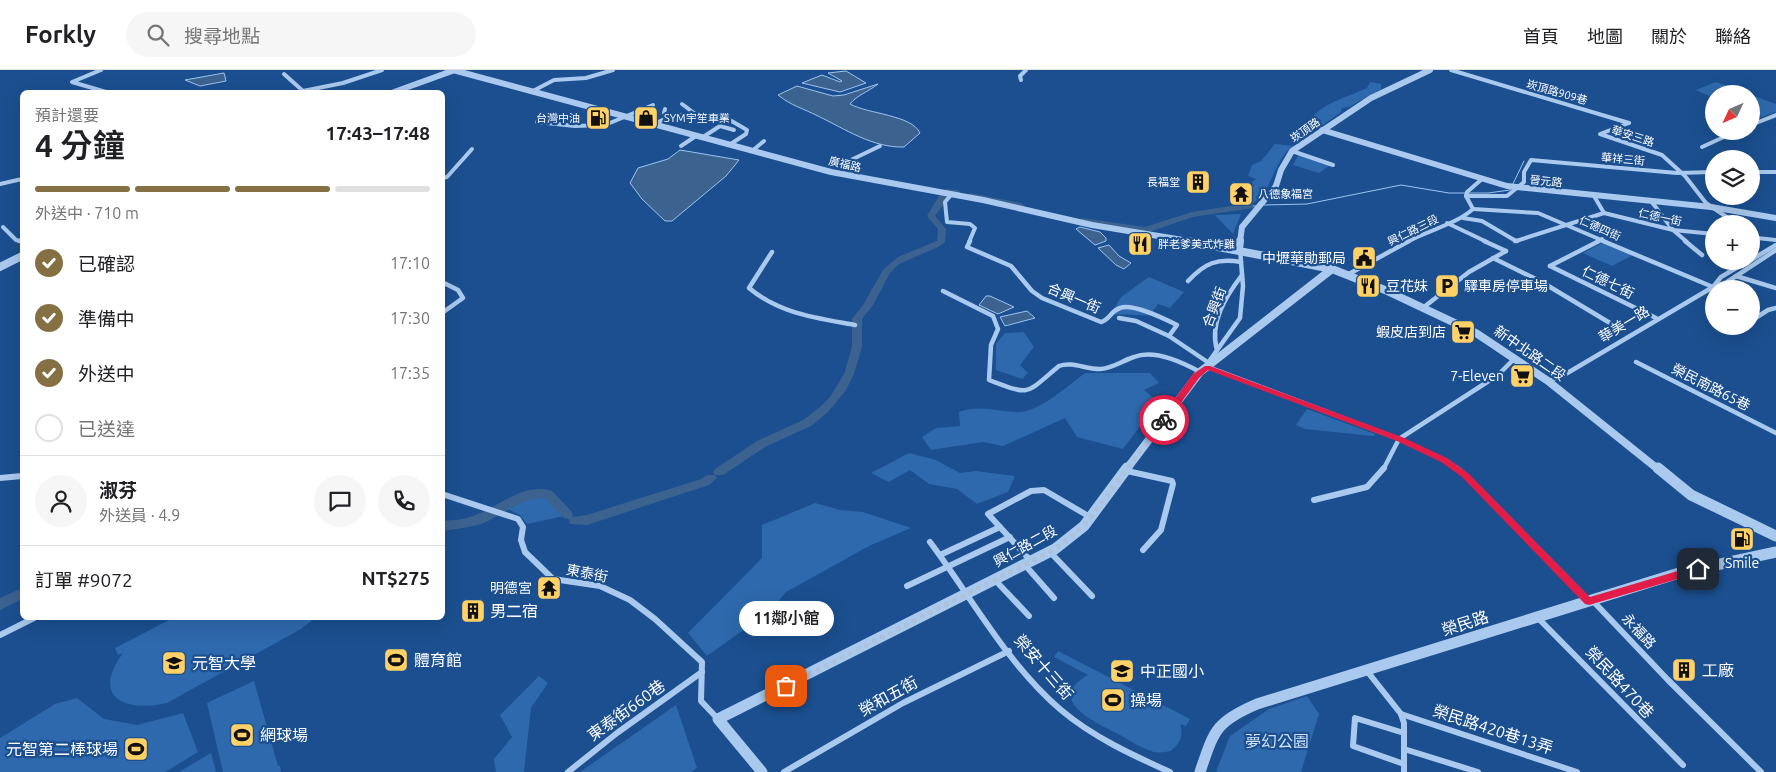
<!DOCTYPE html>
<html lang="zh-TW">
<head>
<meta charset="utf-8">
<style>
  :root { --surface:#fff; --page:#f6f6f6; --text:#202124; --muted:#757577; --line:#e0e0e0; --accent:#847042 }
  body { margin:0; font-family:Ubuntu,"Noto Sans TC",sans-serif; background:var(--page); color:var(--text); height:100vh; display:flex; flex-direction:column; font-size:19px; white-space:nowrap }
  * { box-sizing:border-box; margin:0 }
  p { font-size:16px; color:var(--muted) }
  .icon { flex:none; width:28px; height:28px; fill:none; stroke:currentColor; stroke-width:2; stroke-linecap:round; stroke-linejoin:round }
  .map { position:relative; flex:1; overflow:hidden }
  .details { position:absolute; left:20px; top:20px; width:425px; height:530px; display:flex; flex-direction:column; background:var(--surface); border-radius:8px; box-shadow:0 5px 20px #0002 }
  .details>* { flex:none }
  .needle { width:32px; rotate:226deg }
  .tools { position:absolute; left:1705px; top:15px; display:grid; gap:10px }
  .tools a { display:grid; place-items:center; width:55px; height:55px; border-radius:50%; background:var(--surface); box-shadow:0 5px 20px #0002; font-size:25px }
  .pin { position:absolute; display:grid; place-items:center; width:42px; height:42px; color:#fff; margin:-21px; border-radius:10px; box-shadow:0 2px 8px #0006 }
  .courier { position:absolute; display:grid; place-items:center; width:50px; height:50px; margin:-25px; border:4px solid #e11d48; border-radius:50%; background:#fff; color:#222; box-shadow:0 1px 6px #0007 }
  .bubble { position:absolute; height:35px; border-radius:18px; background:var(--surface); box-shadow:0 5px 20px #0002; font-size:16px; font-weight:600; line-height:35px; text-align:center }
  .headline em { font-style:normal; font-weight:600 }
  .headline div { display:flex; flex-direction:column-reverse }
  .headline { display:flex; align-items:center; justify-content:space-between; height:85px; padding:0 15px }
  h1 { font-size:32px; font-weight:600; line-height:38px }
  .bar { display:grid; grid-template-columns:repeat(4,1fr); gap:8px 5px; align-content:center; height:60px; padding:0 15px }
  .bar i { height:6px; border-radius:4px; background:var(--line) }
  .bar .selected { background:var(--accent) }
  .bar p { grid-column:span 4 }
  .line { display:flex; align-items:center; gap:12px; padding:0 15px; border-top:1px solid var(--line) }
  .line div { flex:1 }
  .round { display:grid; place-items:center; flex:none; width:52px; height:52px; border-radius:26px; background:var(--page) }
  ol { padding:0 15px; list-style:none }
  li { display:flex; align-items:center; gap:15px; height:55px }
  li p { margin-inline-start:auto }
  li .icon { padding:5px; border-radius:50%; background:var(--accent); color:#fff; stroke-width:4 }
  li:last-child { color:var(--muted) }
  li i { width:28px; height:28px; border:2px solid var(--line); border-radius:50% }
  header { display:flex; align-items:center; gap:30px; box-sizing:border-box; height:70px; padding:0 25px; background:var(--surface); border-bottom:1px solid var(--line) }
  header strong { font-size:24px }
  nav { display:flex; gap:28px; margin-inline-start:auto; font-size:18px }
  .search { width:350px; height:45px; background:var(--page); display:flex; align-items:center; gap:12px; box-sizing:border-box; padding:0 18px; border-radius:28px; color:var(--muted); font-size:19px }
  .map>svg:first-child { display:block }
</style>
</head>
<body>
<header>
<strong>Forkly</strong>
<div class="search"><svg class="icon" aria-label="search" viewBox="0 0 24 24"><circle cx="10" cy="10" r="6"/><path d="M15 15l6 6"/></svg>搜尋地點</div>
<nav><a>首頁</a><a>地圖</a><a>關於</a><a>聯絡</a></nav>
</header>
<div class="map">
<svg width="1776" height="702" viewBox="0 0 1776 702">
  <rect width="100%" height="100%" fill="#1b4f8f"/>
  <g fill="#2e69ad">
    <path d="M1370 12 1381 14V19L1349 37 1342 38 1341 42 1320 57 1307 52C1328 30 1341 30 1367 18Z"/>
    <path d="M1716 12 1749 24H1714V28L1696 20Z"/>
    <path d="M1751 25 1776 34V42L1762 47 1751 43Z"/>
    <path d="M1275 74 1293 76C1273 91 1275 117 1252 134L1246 128 1249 124 1244 122 1250 120 1254 116 1252 112 1256 109 1248 106 1252 95 1261 91Z"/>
    <path d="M1302 85 1330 95 1319 103 1293 95 1298 86Z"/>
    <path d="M1241 144 1233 164 1215 145Z"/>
    <path d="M1604 172 1633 185 1612 196 1583 183Z"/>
    <path d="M1149 207 1184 222 1170 238 1158 234 1153 241 1163 246 1111 244 1121 227Z"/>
    <path d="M1024 262 1034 277 1020 295 1028 303 1022 309 996 300V274L1005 263Z"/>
    <path d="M1085 303H1150L1159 313 1144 320 1158 332 1123 379 1077 367 1065 348 1003 376 983 372 931 380 922 367 936 358 960 356 959 342C979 334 998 342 1019 342 1039 342 1069 315 1085 303Z"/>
    <path d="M1307 339 1375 364 1373 366 1305 359 1296 355Z"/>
    <path d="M909 383 936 390 960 403 976 401 1015 406 1008 422 977 434 957 419 929 414 910 400 889 412 871 403Z"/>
    <path d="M538 423 559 433 569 445 527 454 520 445 504 437Z"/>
    <path d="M815 433 840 440 863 442 911 458 869 476 786 522 770 541 707 586 688 563 762 488V455Z"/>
    <path d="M173 548H315L301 559 167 633C126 643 90 627 123 583L118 585 115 578Z"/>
    <path d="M1058 581 1190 649 1186 656 1180 654C1184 666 1180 673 1171 681 1164 682 1158 684 1151 681 1139 677 1128 669 1116 663 1093 651 1045 629 1088 605L1054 587Z"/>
    <path d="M539 606 548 613 531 638 524 702H496L494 689 512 667 500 645Z"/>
    <path d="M254 611 278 696H280L281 702H223L207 633Z"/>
    <path d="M1307 626 1319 644 1301 702H1216L1230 666 1269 639Z"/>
    <path d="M77 628 104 649 137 655 183 643 198 682 165 702H0V668L55 634Z"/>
    <path d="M676 635 697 698 691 702H580Z"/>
    <path d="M211 683 216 702H179Z"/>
  </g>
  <g fill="#3c6290" stroke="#9cc4f0">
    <path d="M846 1 866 13 840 22 802 13 822 5 840 12 842 11 828 3Z"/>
    <path d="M224 3 226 11 200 16 185 10Z"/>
    <path d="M878 14C868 22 857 25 850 34 868 44 912 45 920 63L904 77C873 78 845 59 818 46 804 39 790 35 778 25L797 16 833 26 844 25Z"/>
    <path d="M680 80 739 90 726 106 672 151H665L642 129 630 113 638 98 668 89Z"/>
    <path d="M1080 157 1100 162 1106 168V171L1095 175 1076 159Z"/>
    <path d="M1109 175 1119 186 1131 193 1124 199 1116 195 1098 178Z"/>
    <path d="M986 226H990L1014 237 998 244 979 235Z"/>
    <path d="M1027 241 1035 248 1005 256 1000 247Z"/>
  </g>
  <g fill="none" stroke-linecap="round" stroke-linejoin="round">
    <g stroke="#9cc4f0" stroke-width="1">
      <path d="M1264 135 1307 134 1401 115 1449 123H1488L1510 120 1524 91"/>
      <path d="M1250 136H1256"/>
    </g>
    <g fill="#3c6290" fill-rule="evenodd">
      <path d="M946 119 957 120 961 122 957 124H951L935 146 946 159 945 172 938 177 899 194 890 203 873 235 862 249V277L854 304 846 320 828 342 811 356 765 377 723 405H715L717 408 709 415 587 455 570 454 569 449 564 448 545 428C520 428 503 445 481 454 468 458 455 459 442 461V451C453 450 464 450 473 446 499 437 523 412 552 421L572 442 573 447 587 445 701 409 707 405H715L713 402 715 399 757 371 803 350 820 337 830 327 844 304 852 277V249L863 235 883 200 898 187 937 171 938 159 927 146 939 126Z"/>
      <path d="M970 123 1021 133 1025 136 1021 139 973 127 969 125Z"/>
      <path d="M1250 133 1253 134V138L1193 147 1146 163 1082 154 1078 151 1082 148 1145 157 1192 142Z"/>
      <path d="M22 518V529L0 540V528Z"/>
    </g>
    <g stroke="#a9c9ee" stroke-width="4">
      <path d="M101 0 72 12 106 22"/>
      <path d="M1451 0 1629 53"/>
      <path d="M284 4 303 21 343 13 382 0"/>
      <path d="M1021 10 1020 6 1026 0"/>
      <path d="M531 22 554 10 586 8 613 0"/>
      <path d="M682 34 694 43"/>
      <path d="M665 39 664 43 669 47"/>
      <path d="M723 46 747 60 746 64 729 75"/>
      <path d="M669 47 694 43"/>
      <path d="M537 52 575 56 605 55 653 35"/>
      <path d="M1629 53 1600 64 1662 85 1685 106 1706 133 1737 154"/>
      <path d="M654 54 669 47"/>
      <path d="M1751 55 1776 45"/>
      <path d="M703 67 720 56 734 60"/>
      <path d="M681 76 696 66"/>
      <path d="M1702 77 1737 61"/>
      <path d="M752 81 764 71"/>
      <path d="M1292 81 1333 95"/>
      <path d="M851 90 880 76"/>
      <path d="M1751 102H1776"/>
      <path d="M442 108 447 107 472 79"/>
      <path d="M0 114 22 109"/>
      <path d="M951 125 945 132 947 152 970 154 975 158 969 172"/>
      <path d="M1466 126H1507L1524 112V102L1531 90 1677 103 1714 102"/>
      <path d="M1466 126 1467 122 1482 109"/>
      <path d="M1651 131 1673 160 1687 172"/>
      <path d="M1473 139 1538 143 1606 172"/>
      <path d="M1604 143 1673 160 1714 164"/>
      <path d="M1463 148 1482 151 1516 171 1604 143 1594 126"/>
      <path d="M1447 153 1487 172"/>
      <path d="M3 157 16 170 22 171"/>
      <path d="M1751 164 1757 168 1776 170"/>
      <path d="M1407 172C1428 160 1455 155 1473 139L1466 126"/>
      <path d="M1597 172 1602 169"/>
    </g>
    <g stroke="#a9c9ee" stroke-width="4.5">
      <path d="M19 171H22"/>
      <path d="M970 171 967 177 1011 196 1032 221 1042 228 1101 252C1109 250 1111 241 1120 238 1132 233 1165 249 1177 255L1169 266 1209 293"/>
      <path d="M1484 171 1506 181"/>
      <path d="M1515 171H1517"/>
      <path d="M1603 171 1713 217"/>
      <path d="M1685 171 1702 185"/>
      <path d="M1240 179 1243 216 1240 248 1210 290 1208 297 1399 369 1444 390 1457 400"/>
      <path d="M772 182 749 218C780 244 817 248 855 255"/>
      <path d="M1493 188 1540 211 1610 253"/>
      <path d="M1751 190 1776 175"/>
      <path d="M1748 191 1721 207 1713 217 1727 212 1776 180"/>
      <path d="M1550 196 1656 248"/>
      <path d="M1550 196 1599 171"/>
      <path d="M1347 205 1409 171"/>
      <path d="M1736 206 1776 218"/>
      <path d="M1188 211C1205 193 1217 188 1241 192"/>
      <path d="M442 212 458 220 463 228 442 243"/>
      <path d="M943 221 993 246 998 259 991 275 989 310C1032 326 1024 325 1059 296 1073 291 1087 300 1101 299 1113 298 1122 291 1134 287 1154 279 1182 292 1200 302"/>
      <path d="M1424 237 1469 202 1506 181"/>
      <path d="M1119 248 1136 251 1169 266"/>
      <path d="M1751 251 1768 240 1776 238"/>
      <path d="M1739 259 1743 256"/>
      <path d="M1217 280C1209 253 1226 226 1242 205"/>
      <path d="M1636 292 1776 363"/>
      <path d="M1548 311 1564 305 1713 217"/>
      <path d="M1383 400 1399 369 1498 305 1513 290"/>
    </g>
    <g stroke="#a9c9ee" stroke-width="6">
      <path d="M1456 398 1465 405 1589 531H1593L1668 610 1761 702"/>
      <path d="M1127 401 1172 411 1173 414 1161 460 1143 480"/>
      <path d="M0 408 22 406"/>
      <path d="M442 424 518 449 523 457 521 470 525 482 553 509 600 516 630 530 655 549 702 592 701 631 718 649"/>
      <path d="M1314 430 1367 417 1384 398"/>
      <path d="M930 472C972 528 1007 594 1061 640 1093 667 1132 685 1170 702"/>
      <path d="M1050 482 1092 526"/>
      <path d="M940 485 1000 457"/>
      <path d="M1031 491 988 444 1031 421 1044 420 1090 447"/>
      <path d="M1025 495 1054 528"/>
      <path d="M995 510 1029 546"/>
      <path d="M907 516 1010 467"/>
      <path d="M1538 548 1683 695"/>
      <path d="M0 565 34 548"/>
      <path d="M1367 601 1401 644 1404 653V702"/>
      <path d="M1401 644 1577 702"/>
      <path d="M1404 663 1355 648 1353 676 1404 694"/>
      <path d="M1404 679 1478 702"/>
      <path d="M568 702 617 663 702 602"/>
      <path d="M784 702 903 633 1009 581"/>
    </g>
    <g stroke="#a9c9ee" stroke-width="6">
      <path d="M453 0 831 102 983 130 1092 155 1195 172"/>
      <path d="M394 22 455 0"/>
      <path d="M1322 60 1507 116 1711 137 1776 148"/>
      <path d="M1240 172 1242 157 1276 116 1281 100 1292 81 1371 28 1430 0"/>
    </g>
    <g stroke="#a9c9ee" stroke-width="8">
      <path d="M1187 171 1332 199 1385 220 1476 263 1548 311 1659 400"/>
      <path d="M1239 179 1240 171"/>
      <path d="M0 197 22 186"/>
      <path d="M1126 400 1200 302 1332 199"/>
    </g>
    <g stroke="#a9c9ee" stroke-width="11">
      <path d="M1658 398 1691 425 1776 466"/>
      <path d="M762 702 718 649 1055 479 1084 456 1127 398"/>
      <path d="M1200 702C1214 661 1215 652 1257 634L1679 503 1776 482"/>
    </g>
  </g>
  <path fill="#e11d48" d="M1205 296H1210L1402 367 1447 388 1468 403 1590 527 1698 495 1703 499 1698 503 1589 535 1585 534 1462 407 1441 392 1397 371 1208 300 1199 308 1167 352H1161V348L1193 304Z"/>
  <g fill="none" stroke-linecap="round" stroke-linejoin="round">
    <path stroke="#afc1d8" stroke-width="5" stroke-dasharray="0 9" d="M786 616 1055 479 1084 456 1164 350"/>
  </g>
  <defs>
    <symbol id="fuel-square" viewBox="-11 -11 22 22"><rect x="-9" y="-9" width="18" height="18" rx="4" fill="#ffd166" stroke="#1b4f8f"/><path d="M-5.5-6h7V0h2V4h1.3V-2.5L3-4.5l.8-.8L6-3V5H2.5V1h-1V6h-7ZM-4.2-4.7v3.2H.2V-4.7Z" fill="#111"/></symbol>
    <symbol id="shop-square" viewBox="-11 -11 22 22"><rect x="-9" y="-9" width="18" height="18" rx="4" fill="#ffd166" stroke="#1b4f8f"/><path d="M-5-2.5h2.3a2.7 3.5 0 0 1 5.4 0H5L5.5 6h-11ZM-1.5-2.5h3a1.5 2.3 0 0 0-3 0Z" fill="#111"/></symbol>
    <symbol id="building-square" viewBox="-11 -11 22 22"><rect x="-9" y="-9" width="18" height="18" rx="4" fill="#ffd166" stroke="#1b4f8f"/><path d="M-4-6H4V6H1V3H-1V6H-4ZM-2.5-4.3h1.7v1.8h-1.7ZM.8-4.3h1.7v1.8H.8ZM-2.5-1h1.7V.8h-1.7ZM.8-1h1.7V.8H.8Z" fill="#111"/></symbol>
    <symbol id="temple-square" viewBox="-11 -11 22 22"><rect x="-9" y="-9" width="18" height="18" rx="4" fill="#ffd166" stroke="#1b4f8f"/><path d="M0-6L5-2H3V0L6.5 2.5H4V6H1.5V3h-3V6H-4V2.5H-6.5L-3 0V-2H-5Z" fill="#111"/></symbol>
    <symbol id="restaurant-square" viewBox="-11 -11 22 22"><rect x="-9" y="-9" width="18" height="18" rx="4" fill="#ffd166" stroke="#1b4f8f"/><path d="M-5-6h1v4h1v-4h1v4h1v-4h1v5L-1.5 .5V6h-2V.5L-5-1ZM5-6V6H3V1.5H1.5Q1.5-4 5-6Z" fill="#111"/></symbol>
    <symbol id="civic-square" viewBox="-11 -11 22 22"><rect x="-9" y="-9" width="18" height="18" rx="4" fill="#ffd166" stroke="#1b4f8f"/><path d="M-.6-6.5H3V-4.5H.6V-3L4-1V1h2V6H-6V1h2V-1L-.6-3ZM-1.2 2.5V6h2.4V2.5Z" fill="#111"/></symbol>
    <symbol id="parking-square" viewBox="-11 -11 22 22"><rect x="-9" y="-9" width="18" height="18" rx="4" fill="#ffd166" stroke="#1b4f8f"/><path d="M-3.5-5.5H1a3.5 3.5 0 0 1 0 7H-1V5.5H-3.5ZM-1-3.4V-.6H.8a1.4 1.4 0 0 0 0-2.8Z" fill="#111"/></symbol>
    <symbol id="supermarket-square" viewBox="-11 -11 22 22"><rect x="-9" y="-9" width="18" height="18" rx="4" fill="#ffd166" stroke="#1b4f8f"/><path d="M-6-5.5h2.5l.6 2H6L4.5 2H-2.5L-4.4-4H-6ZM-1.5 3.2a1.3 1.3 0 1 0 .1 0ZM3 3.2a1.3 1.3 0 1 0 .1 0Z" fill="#111"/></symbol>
    <symbol id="stadium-square" viewBox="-11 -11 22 22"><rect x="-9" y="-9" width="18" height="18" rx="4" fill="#ffd166" stroke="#1b4f8f"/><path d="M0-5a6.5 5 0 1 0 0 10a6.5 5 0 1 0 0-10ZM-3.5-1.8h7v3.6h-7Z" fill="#111"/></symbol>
    <symbol id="university-square" viewBox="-11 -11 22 22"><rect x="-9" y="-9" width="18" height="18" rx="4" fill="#ffd166" stroke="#1b4f8f"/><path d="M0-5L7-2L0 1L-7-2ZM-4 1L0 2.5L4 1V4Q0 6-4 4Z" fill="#111"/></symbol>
    <symbol id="school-square" viewBox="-11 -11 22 22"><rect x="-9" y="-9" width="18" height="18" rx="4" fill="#ffd166" stroke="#1b4f8f"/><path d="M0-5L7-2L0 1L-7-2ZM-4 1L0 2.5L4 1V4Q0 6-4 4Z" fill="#111"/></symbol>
  </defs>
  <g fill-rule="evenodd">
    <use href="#fuel-square" x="584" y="34" width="28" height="28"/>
    <use href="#shop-square" x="632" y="34" width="28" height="28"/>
    <use href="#building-square" x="1184" y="98" width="28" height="28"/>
    <use href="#temple-square" x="1227" y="110" width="28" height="28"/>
    <use href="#restaurant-square" x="1126" y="160" width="28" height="28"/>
    <use href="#civic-square" x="1350" y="174" width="28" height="28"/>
    <use href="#restaurant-square" x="1354" y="202" width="28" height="28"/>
    <use href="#parking-square" x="1433" y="202" width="28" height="28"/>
    <use href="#supermarket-square" x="1449" y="248" width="28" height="28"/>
    <use href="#supermarket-square" x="1508" y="292" width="28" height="28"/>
    <use href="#fuel-square" x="1728" y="455" width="28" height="28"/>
    <use href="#temple-square" x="535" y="504" width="28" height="28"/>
    <use href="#building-square" x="459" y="527" width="28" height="28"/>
    <use href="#stadium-square" x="382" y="576" width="28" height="28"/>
    <use href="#university-square" x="160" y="579" width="28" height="28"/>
    <use href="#building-square" x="1670" y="586" width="28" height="28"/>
    <use href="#school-square" x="1108" y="587" width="28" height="28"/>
    <use href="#stadium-square" x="1099" y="616" width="28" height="28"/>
    <use href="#stadium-square" x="228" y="651" width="28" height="28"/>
    <use href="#stadium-square" x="122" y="665" width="28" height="28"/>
  </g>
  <g text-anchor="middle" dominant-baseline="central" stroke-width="4.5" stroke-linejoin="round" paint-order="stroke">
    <g font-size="11" fill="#fff" stroke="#1b4f8f">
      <text transform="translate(1557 22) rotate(16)">崁頂路909巷</text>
      <text transform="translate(1305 60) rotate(-35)">崁頂路</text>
      <text transform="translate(1633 66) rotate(18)">華安三路</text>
      <text transform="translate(1623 89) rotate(5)">華祥三街</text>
      <text transform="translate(845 94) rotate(13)">廣福路</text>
      <text transform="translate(1546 111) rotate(6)">晉元路</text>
      <text transform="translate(1660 147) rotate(12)">仁德一街</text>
      <text transform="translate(1600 158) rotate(24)">仁德四街</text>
      <text transform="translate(1413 160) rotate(-26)">興仁路三段</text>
    </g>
    <g font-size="11" fill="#fff" stroke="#1b4f8f" text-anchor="start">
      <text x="580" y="48" text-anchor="end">台灣中油</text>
      <text x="664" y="48">SYM宇笙車業</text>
      <text x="1180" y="112" text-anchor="end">長福堂</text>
      <text x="1258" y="124">八德象福宮</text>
      <text x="1158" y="174">胖老爹美式炸雞</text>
    </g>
    <g font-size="14" fill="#fff" stroke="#1b4f8f" text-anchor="end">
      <text x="1346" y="188">中壢華勛郵局</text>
      <text x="1386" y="216" text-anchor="start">豆花妹</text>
      <text x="1464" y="216" text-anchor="start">驛車房停車場</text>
      <text x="1446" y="262">蝦皮店到店</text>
      <text x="1504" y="306">7-Eleven</text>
      <text x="1742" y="493" text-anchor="middle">Smile</text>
      <text x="532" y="518">明德宮</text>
    </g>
    <g font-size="14" fill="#fff" stroke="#1b4f8f">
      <text transform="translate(1608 212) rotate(26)">仁德七街</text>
      <text transform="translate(1074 228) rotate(23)">合興一街</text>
      <text transform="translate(1214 237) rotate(-69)">合興街</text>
      <text transform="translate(1624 254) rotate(-31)">華美一路</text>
      <text transform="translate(1530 283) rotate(35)">新中北路二段</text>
      <text transform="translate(1711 317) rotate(27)">榮民南路65巷</text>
      <text transform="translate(1025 476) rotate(-29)">興仁路二段</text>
      <text transform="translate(587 503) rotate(11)">東泰街</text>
      <text transform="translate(1639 561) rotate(47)">永福路</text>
    </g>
    <g font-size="16" fill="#fff" stroke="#1b4f8f" text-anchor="start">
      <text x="490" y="541">男二宿</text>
      <text x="414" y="590">體育館</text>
      <text x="192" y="593">元智大學</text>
      <text x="1702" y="600">工廠</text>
      <text x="1140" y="601">中正國小</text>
      <text x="1130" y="630">操場</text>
      <text x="260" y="665">網球場</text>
      <text x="118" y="679" text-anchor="end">元智第二棒球場</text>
    </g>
    <g font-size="16" fill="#fff" stroke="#1b4f8f">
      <text transform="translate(1465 553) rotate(-18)">榮民路</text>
      <text transform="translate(1044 597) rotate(49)">榮安十三街</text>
      <text transform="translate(1620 612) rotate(47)">榮民路470巷</text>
      <text transform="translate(888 626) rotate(-29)">榮和五街</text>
      <text transform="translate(626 640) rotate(-36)">東泰街660巷</text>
      <text transform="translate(1493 659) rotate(18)">榮民路420巷13弄</text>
    </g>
    <g font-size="16" fill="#cfe3fa" stroke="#1b4f8f">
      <text x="1277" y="671">夢幻公園</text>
    </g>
  </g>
</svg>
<div class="tools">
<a><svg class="needle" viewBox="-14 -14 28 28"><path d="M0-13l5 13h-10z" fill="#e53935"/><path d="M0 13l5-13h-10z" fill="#757577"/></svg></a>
<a><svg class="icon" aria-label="layers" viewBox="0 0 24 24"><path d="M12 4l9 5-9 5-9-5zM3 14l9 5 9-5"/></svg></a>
<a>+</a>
<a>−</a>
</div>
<div class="pin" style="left:786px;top:616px;background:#ea580c"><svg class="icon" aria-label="bag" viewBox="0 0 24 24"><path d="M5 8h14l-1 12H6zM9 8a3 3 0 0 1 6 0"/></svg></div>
<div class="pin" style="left:1698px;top:499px;background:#1f2937"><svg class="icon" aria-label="home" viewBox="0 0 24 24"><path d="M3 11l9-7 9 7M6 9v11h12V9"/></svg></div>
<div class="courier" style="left:1164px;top:350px"><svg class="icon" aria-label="bike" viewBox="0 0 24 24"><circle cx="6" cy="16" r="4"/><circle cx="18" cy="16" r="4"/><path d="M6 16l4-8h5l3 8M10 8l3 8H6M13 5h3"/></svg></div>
<div class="bubble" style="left:739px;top:531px;width:95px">11鄰小館</div>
<section class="details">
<div class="headline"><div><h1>4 分鐘</h1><p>預計還要</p></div><em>17:43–17:48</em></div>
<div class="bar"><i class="selected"></i><i class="selected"></i><i class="selected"></i><i></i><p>外送中 · 710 m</p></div>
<ol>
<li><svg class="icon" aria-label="check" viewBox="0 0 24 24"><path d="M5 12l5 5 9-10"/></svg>已確認<p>17:10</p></li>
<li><svg class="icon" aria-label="check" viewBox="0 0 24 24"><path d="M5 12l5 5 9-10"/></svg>準備中<p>17:30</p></li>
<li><svg class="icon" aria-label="check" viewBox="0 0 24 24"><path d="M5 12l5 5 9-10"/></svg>外送中<p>17:35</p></li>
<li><i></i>已送達</li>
</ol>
<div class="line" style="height:90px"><a class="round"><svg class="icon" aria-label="person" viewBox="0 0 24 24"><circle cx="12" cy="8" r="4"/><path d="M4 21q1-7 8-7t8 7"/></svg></a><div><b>淑芬</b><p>外送員 · 4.9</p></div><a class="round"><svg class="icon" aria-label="chat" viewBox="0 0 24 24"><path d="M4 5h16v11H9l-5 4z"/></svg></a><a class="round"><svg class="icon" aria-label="phone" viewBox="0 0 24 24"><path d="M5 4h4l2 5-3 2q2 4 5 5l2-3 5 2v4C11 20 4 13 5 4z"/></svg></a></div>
<div class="line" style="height:65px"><div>訂單 #9072</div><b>NT$275</b></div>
</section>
</div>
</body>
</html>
